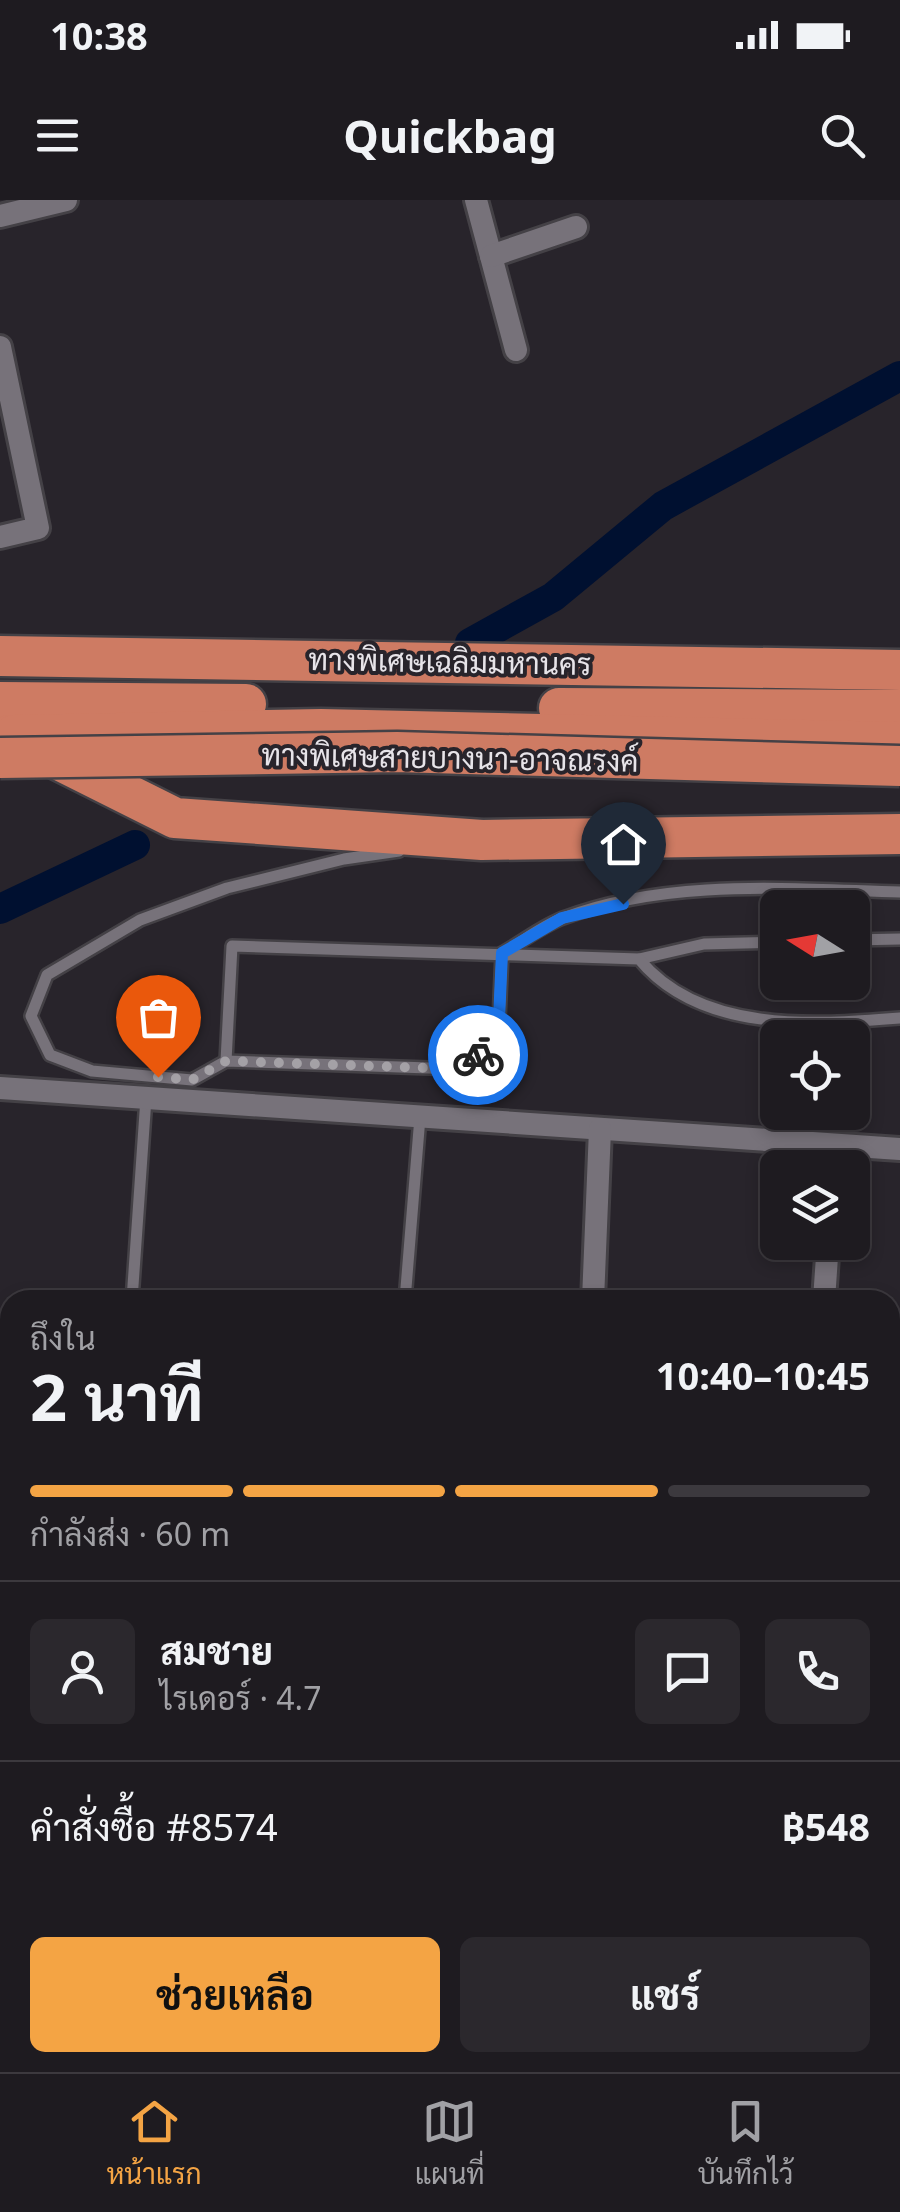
<!DOCTYPE html>
<html lang="th">
<head>
<meta charset="utf-8">
<style>
  :root { --surface:#1e1b20; --page:#2b282d; --text:#f1f3f6; --muted:#a1a1a5; --line:#3c393e; --accent:#f4a444 }
  body { margin:0; font-family:"Noto Sans",Sarabun,sans-serif; background:var(--page); color:var(--text); height:100vh; display:flex; flex-direction:column; font-size:38px; white-space:nowrap }
  * { box-sizing:border-box; margin:0 }
  p { font-size:32px; color:var(--muted) }
  .icon { flex:none; width:55px; height:55px; fill:none; stroke:currentColor; stroke-width:2; stroke-linecap:round; stroke-linejoin:round }
  .map { position:relative; flex:1; overflow:hidden }
  .side { position:absolute; left:0px; top:1090px; width:900px; height:782px; display:flex; flex-direction:column; background:var(--surface); border-radius:30px 30px 0 0; box-shadow:0 5px 15px #0003,0 0 0 2px var(--line) }
  .side>* { flex:none }
  .needle { width:65px; rotate:281deg }
  .controls { position:absolute; left:760px; top:690px; display:grid; gap:20px }
  .controls a { display:grid; place-items:center; width:110px; height:110px; border-radius:15px; background:var(--surface); box-shadow:0 5px 15px #0003,0 0 0 2px var(--line); font-size:50px }
  .pin { position:absolute; display:grid; place-items:center; width:85px; height:85px; color:#fff; margin:-102px -42px; border-radius:50% 50% 50% 0; rotate:-45deg; box-shadow:0 0 10px #0007 }
  .pin .icon { rotate:45deg }
  .courier { position:absolute; display:grid; place-items:center; width:100px; height:100px; margin:-50px; border:8px solid #1a73e8; border-radius:50%; background:#fff; color:#222; box-shadow:0 2px 12px #0007 }
  .head em { font-style:normal; font-weight:700 }
  .head div { display:flex; flex-direction:column-reverse }
  .head { display:flex; align-items:center; justify-content:space-between; height:170px; padding:0 30px }
  h1 { font-size:65px; font-weight:700; line-height:75px }
  .bar { display:grid; grid-template-columns:repeat(4,1fr); gap:15px 10px; align-content:center; height:120px; padding:0 30px }
  .bar i { height:12px; border-radius:8px; background:var(--line) }
  .bar .active { background:var(--accent) }
  .bar p { grid-column:span 4 }
  .line { display:flex; align-items:center; gap:25px; padding:0 30px; border-top:2px solid var(--line) }
  .line div { flex:1 }
  .round { display:grid; place-items:center; flex:none; width:105px; height:105px; border-radius:15px; background:var(--page) }
  .cta { display:flex; gap:20px; margin-top:auto; padding:20px 30px }
  .cta a { flex:1; height:115px; border-radius:15px; background:var(--accent); color:#111; font-size:40px; font-weight:700; line-height:115px; text-align:center }
  .cta a+a { background:var(--page); color:var(--text) }
  .status { display:flex; justify-content:space-between; align-items:center; height:70px; padding:0 50px; background:var(--surface); direction:ltr }
  .status svg { height:28px; fill:currentColor }
  header { display:flex; justify-content:space-between; align-items:center; height:130px; padding:0 30px; background:var(--surface); font-size:45px; font-weight:700 }
  .dock { display:flex; justify-content:space-around; align-items:center; height:140px; border-top:2px solid var(--line); background:var(--surface); font-size:28px; color:var(--muted) }
  .dock a { display:grid; justify-items:center; gap:5px }
  .dock .active { color:var(--accent) }
  .map>svg:first-child { display:block }
</style>
</head>
<body>
<div class="status"><b>10:38</b><svg viewBox="0 0 49 12"><path d="M0 12V9h3v3zM5 12V6h3v6zM10 12V3h3v9zM15 12V0h3v12zM26 1h20v11H26zM47 4h2v5h-2z"/></svg></div>
<header><svg class="icon" aria-label="menu" viewBox="0 0 24 24"><path d="M4 6h16M4 12h16M4 18h16"/></svg>Quickbag<svg class="icon" aria-label="search" viewBox="0 0 24 24"><circle cx="10" cy="10" r="6"/><path d="M15 15l6 6"/></svg></header>
<div class="map">
<svg width="900" height="1872" viewBox="0 0 900 1872">
  <rect width="100%" height="100%" fill="#28242b"/>
  <path fill="#332c38" d="M0 1298 10 1299V1862H890V1646L900 1652V1872H0Z"/>
  <path fill="#09432b" d="M0 1156 10 1157V1284L0 1283Z"/>
  <g fill="none" stroke-linecap="round" stroke-linejoin="round">
    <g stroke="#001030" stroke-width="30">
      <path d="M470 443 553 397 663 306 900 176"/>
      <path d="M0 709 135 645"/>
    </g>
  </g>
  <g fill="#4f484e" stroke="#898288" stroke-width="2.5">
    <path d="M10 1432V1721L0 1717V1435Z"/>
    <path d="M0 1857H10V1862H57L79 1872H0Z"/>
  </g>
  <g fill="none" stroke-linecap="round" stroke-linejoin="round">
    <defs>
      <g id="service">
        <path d="M399 651 344 659 227 688 140 720 47 775 31 816 50 855 92 871 192 880 226 861 458 869 498 842 502 753C522 742 542 726 563 718 668 678 789 689 900 692"/>
        <path d="M852 740 900 739"/>
        <path d="M639 759 704 744 778 742"/>
        <path d="M226 861 232 746 639 759C700 833 813 825 900 818"/>
        <path d="M132 1100 146 898"/>
        <path d="M405 1100 420 917"/>
        <path d="M0 1310 10 1311"/>
        <path d="M890 1614H900"/>
        <path d="M687 1862 830 1872"/>
        <path d="M298 1872 299 1862"/>
      </g>
      <g id="minor">
        <path d="M476 0 516 150"/>
        <path d="M0 16 66 0"/>
        <path d="M491 56 576 27"/>
        <path d="M0 147 38 328 0 337"/>
        <path d="M0 888 900 949"/>
        <path d="M593 1100 600 929"/>
        <path d="M824 1100 828 1042"/>
        <path d="M890 1343 900 1344"/>
      </g>
      <g id="motorway">
        <path d="M0 456 900 470"/>
        <path d="M0 502 246 504"/>
        <path d="M559 508 900 510"/>
        <path d="M9 535 175 618 482 640 900 634"/>
        <path d="M14 535 321 529 900 542"/>
      </g>
    </defs>
    <use href="#service" stroke="#444146" stroke-width="16"/>
    <use href="#minor" stroke="#444146" stroke-width="28"/>
    <use href="#motorway" stroke="#444146" stroke-width="45"/>
    <use href="#service" stroke="#77727a" stroke-width="11"/>
    <use href="#minor" stroke="#77727a" stroke-width="22"/>
    <use href="#motorway" stroke="#ce7b63" stroke-width="40"/>
    <defs>
      <path id="motorway-bridge" d="M0 558 397 552 900 566"/>
    </defs>
    <use href="#motorway-bridge" stroke="#444146" stroke-width="45" stroke-linecap="butt"/>
    <use href="#motorway-bridge" stroke="#ce7b63" stroke-width="40"/>
  </g>
  <g fill="none" stroke-linecap="round" stroke-linejoin="round">
    <path stroke="#a4a1a6" stroke-width="10" stroke-dasharray="0 18" d="M158 877 192 880 226 861 458 869 478 855"/>
    <path stroke="#1a73e8" stroke-width="12" d="M478 855 498 842 502 753 562 718 623 704"/>
  </g>
  <g text-anchor="middle" dominant-baseline="central" stroke-width="8" stroke-linejoin="round" paint-order="stroke">
    <g font-size="30" fill="#e7e4e9" stroke="#28242b">
      <text transform="translate(450 461) rotate(1)">ทางพิเศษเฉลิมมหานคร</text>
      <text transform="translate(450 557) rotate(1)">ทางพิเศษสายบางนา-อาจณรงค์</text>
    </g>
  </g>
</svg>
<div class="controls">
<a><svg class="needle" viewBox="-14 -14 28 28"><path d="M0-13l5 13h-10z" fill="#e53935"/><path d="M0 13l5-13h-10z" fill="#a1a1a5"/></svg></a>
<a><svg class="icon" aria-label="locate" viewBox="0 0 24 24"><circle cx="12" cy="12" r="6"/><path d="M12 2v4M12 18v4M2 12h4M18 12h4"/></svg></a>
<a><svg class="icon" aria-label="layers" viewBox="0 0 24 24"><path d="M12 4l9 5-9 5-9-5zM3 14l9 5 9-5"/></svg></a>
</div>
<div class="pin" style="left:158px;top:877px;background:#ea580c"><svg class="icon" aria-label="bag" viewBox="0 0 24 24"><path d="M5 8h14l-1 12H6zM9 8a3 3 0 0 1 6 0"/></svg></div>
<div class="pin" style="left:623px;top:704px;background:#1f2937"><svg class="icon" aria-label="home" viewBox="0 0 24 24"><path d="M3 11l9-7 9 7M6 9v11h12V9"/></svg></div>
<div class="courier" style="left:478px;top:855px"><svg class="icon" aria-label="bike" viewBox="0 0 24 24"><circle cx="6" cy="16" r="4"/><circle cx="18" cy="16" r="4"/><path d="M6 16l4-8h5l3 8M10 8l3 8H6M13 5h3"/></svg></div>
<section class="side">
<div class="head"><div><h1>2 นาที</h1><p>ถึงใน</p></div><em>10:40–10:45</em></div>
<div class="bar"><i class="active"></i><i class="active"></i><i class="active"></i><i></i><p>กำลังส่ง · 60 m</p></div>
<div class="line" style="height:180px"><a class="round"><svg class="icon" aria-label="person" viewBox="0 0 24 24"><circle cx="12" cy="8" r="4"/><path d="M4 21q1-7 8-7t8 7"/></svg></a><div><b>สมชาย</b><p>ไรเดอร์ · 4.7</p></div><a class="round"><svg class="icon" aria-label="chat" viewBox="0 0 24 24"><path d="M4 5h16v11H9l-5 4z"/></svg></a><a class="round"><svg class="icon" aria-label="phone" viewBox="0 0 24 24"><path d="M5 4h4l2 5-3 2q2 4 5 5l2-3 5 2v4C11 20 4 13 5 4z"/></svg></a></div>
<div class="line" style="height:130px"><div>คำสั่งซื้อ #8574</div><b>฿548</b></div>
<div class="cta"><a>ช่วยเหลือ</a><a>แชร์</a></div>
</section>
</div>
<nav class="dock">
<a class="active"><svg class="icon" aria-label="home" viewBox="0 0 24 24"><path d="M3 11l9-7 9 7M6 9v11h12V9"/></svg>หน้าแรก</a>
<a><svg class="icon" aria-label="map" viewBox="0 0 24 24"><path d="M3 6l6-2 6 2 6-2v14l-6 2-6-2-6 2zM9 4v14M15 6v14"/></svg>แผนที่</a>
<a><svg class="icon" aria-label="saved" viewBox="0 0 24 24"><path d="M7 4h10v16l-5-4-5 4z"/></svg>บันทึกไว้</a>
</nav>
</body>
</html>
